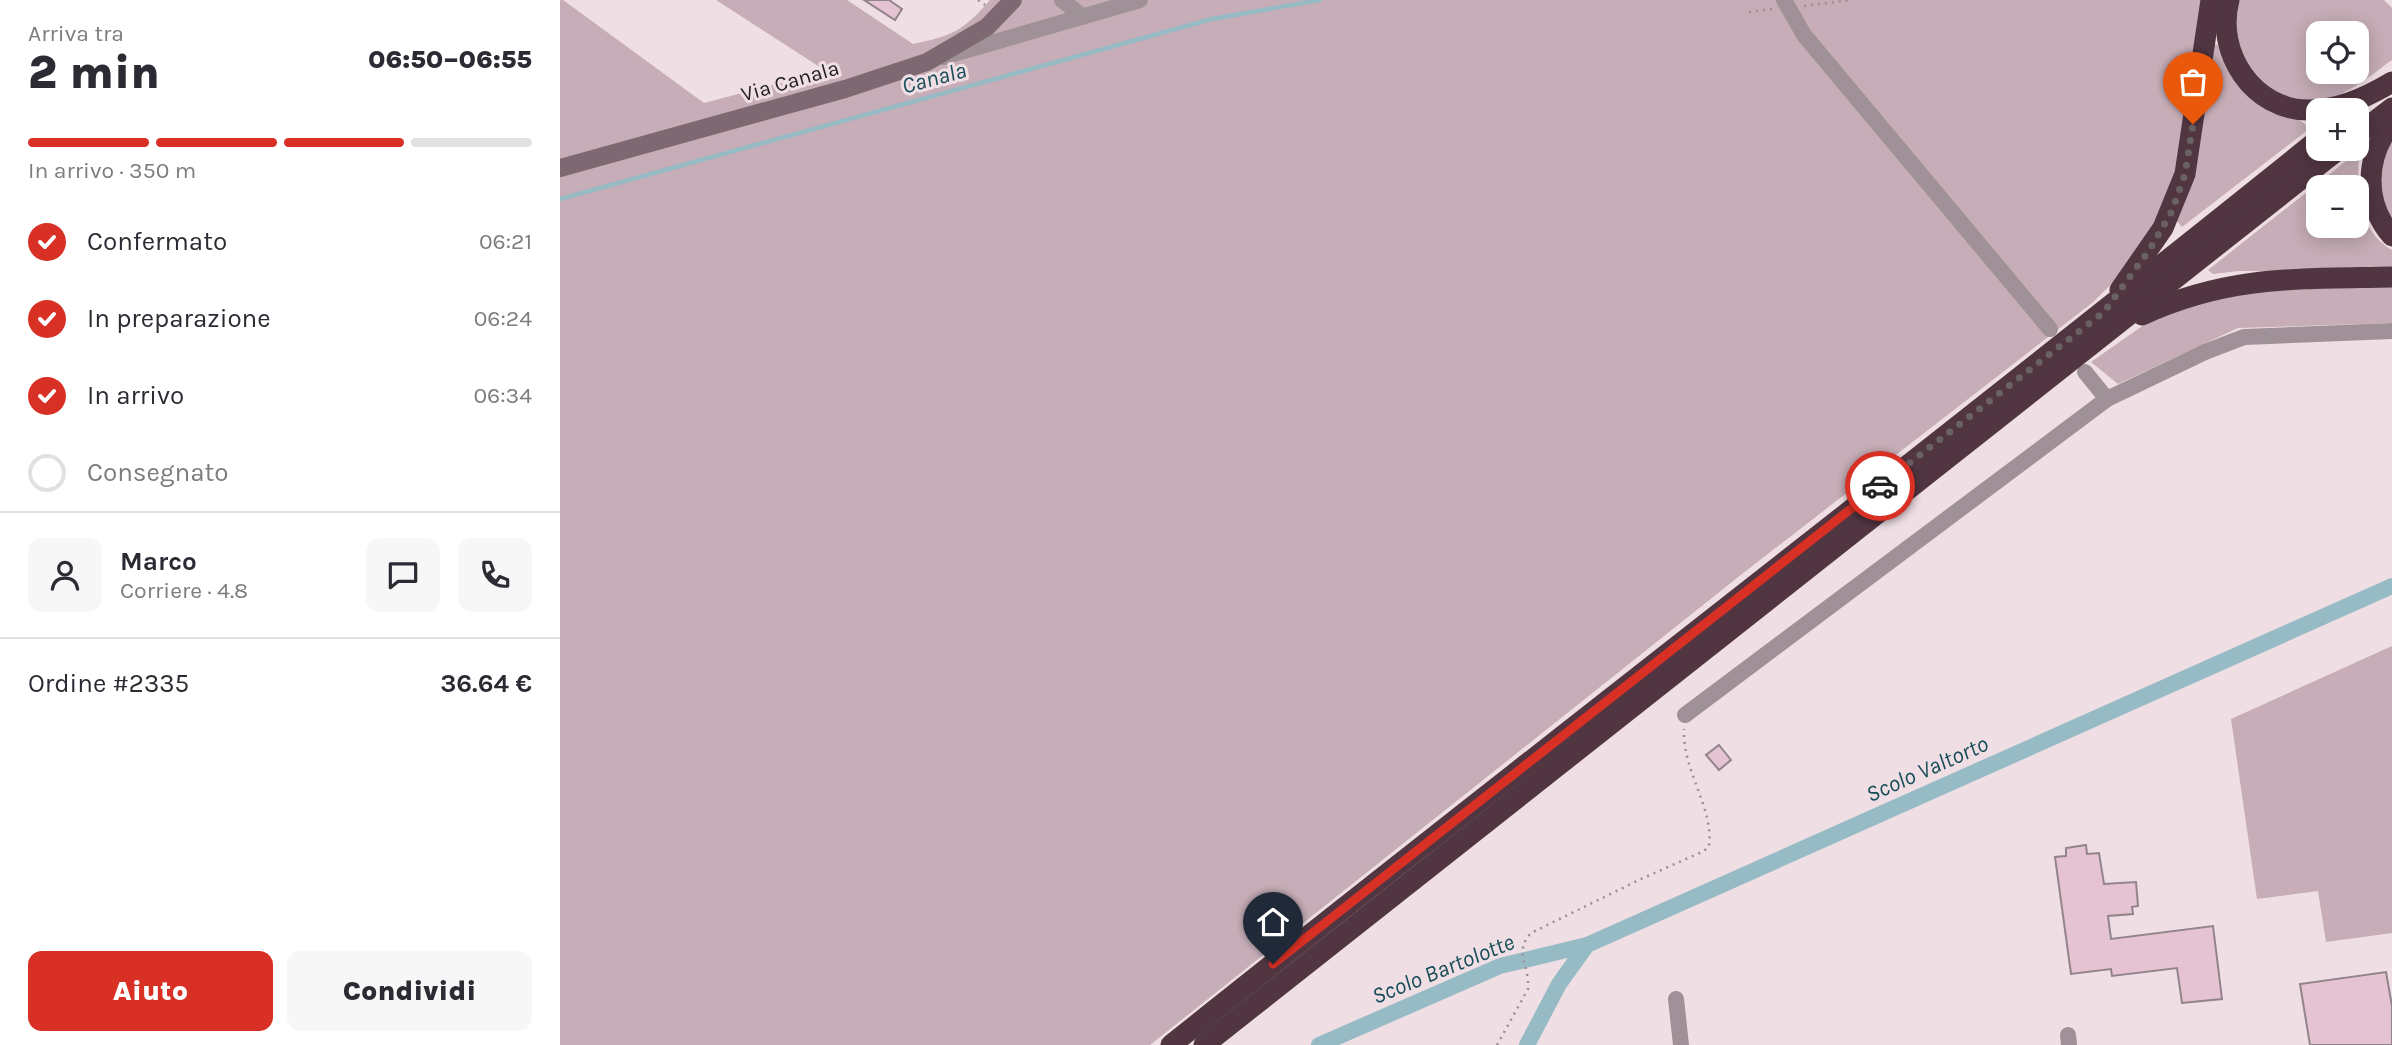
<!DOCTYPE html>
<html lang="it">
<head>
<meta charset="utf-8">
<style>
  :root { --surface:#fff; --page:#f7f7f7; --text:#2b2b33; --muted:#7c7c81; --line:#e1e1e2; --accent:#d93025 }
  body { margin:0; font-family:Karla,sans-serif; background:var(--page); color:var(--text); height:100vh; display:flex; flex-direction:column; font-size:26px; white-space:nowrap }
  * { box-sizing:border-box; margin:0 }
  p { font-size:23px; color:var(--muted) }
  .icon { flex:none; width:38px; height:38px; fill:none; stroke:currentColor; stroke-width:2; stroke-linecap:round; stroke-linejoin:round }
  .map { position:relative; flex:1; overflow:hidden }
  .panel { display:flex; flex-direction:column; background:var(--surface); width:560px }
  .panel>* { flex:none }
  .buttons { position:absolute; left:1746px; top:21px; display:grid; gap:14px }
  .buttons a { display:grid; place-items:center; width:63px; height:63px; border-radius:14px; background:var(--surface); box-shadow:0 4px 18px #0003; font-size:35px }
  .pin { position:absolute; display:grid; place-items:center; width:60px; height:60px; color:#fff; margin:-72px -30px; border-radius:50% 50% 50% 0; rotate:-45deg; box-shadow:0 0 7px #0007 }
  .pin .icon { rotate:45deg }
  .courier { position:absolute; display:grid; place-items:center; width:70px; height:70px; margin:-35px; border:5px solid #d93025; border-radius:50%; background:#fff; color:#222; box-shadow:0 2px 9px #0007 }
  .head em { font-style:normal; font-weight:800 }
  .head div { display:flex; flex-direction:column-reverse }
  .head { display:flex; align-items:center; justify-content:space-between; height:119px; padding:0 28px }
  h1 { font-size:46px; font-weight:800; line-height:52px }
  .bar { display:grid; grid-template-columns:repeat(4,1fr); gap:10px 7px; align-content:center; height:84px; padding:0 28px }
  .bar i { height:9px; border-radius:5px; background:var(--line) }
  .bar .selected { background:var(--accent) }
  .bar p { grid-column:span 4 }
  .line { display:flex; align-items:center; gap:18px; padding:0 28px; border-top:2px solid var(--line) }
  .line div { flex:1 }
  .round { display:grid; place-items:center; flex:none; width:74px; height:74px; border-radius:14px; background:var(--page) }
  ol { padding:0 28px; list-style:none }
  li { display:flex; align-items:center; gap:21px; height:77px }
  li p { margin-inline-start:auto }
  li .icon { padding:7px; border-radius:50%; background:var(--accent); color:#fff; stroke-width:4 }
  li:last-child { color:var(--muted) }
  li i { width:38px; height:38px; border:4px solid var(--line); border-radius:50% }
  .primary-button { display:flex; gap:14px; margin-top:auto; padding:14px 28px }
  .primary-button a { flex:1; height:80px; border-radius:14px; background:var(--accent); color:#fff; font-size:28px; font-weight:800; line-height:80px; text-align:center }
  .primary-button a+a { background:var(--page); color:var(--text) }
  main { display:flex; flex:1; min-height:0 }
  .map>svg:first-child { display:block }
</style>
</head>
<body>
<main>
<section class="panel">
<div class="head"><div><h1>2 min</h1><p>Arriva tra</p></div><em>06:50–06:55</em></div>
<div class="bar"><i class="selected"></i><i class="selected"></i><i class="selected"></i><i></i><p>In arrivo · 350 m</p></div>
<ol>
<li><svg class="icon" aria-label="check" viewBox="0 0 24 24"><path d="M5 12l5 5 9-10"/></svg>Confermato<p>06:21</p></li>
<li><svg class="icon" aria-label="check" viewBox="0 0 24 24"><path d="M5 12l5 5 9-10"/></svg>In preparazione<p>06:24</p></li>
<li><svg class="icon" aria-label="check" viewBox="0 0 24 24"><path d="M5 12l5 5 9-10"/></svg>In arrivo<p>06:34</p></li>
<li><i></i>Consegnato</li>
</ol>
<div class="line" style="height:126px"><a class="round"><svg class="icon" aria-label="person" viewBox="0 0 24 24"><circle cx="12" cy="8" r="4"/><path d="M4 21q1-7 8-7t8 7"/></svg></a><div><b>Marco</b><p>Corriere · 4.8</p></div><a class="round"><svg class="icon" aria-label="chat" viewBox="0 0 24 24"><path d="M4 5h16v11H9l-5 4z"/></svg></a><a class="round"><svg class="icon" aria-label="phone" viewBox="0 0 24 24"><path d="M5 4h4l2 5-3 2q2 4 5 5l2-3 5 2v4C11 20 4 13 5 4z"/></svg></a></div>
<div class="line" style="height:91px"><div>Ordine #2335</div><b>36.64 €</b></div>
<div class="primary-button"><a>Aiuto</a><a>Condividi</a></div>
</section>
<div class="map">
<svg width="1832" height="1045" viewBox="0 0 1832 1045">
  <rect width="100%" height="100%" fill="#efdfe5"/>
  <g fill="#c6adb7" fill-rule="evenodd">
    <path d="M0 0H3L144 103 266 71 156 0H287L353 44C392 36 403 31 430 0H1642L1615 179 1597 228 1566 270 1532 303 1182 574 590 1045H0Z"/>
    <path d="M1678 0H1824L1832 8V60C1811 75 1789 95 1762 100 1715 109 1672 67 1673 21 1673 14 1676 7 1678 0ZM1759 33H1797V72H1759Z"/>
    <path d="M1660 44C1671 65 1680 91 1700 105 1715 115 1739 113 1749 129L1622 227 1616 220 1653 45Z"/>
    <path d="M1832 131V231L1815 204 1821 144Z"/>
    <path d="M1795 154 1799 157C1797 190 1799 232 1832 250V270L1679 271 1653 274 1648 270ZM1759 187H1797V226H1759Z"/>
    <path d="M1832 283V323L1678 328 1558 384 1531 362 1598 315 1647 293Z"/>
    <path d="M1832 646V933L1766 942 1758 891 1697 899 1671 719Z"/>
  </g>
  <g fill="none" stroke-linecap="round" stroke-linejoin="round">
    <path stroke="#96bbc5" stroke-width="4.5" d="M0 199 652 19 760 0"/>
    <g stroke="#96bbc5" stroke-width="16">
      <path d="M759 1045 940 966 1027 945"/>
      <path d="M967 1045 999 984 1027 945 1832 586"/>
    </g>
  </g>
  <g fill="#e5c3d2" stroke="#92848a" stroke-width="2">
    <path d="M304 0H329L342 9 335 20Z"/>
    <path d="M1159 745 1171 760 1159 770 1146 755Z"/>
    <path d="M1526 845 1527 854 1539 853 1544 884 1576 882 1578 906 1572 907 1573 914 1548 916 1551 939 1653 926 1662 999 1622 1003 1617 968 1552 976 1551 969 1511 974 1495 857 1506 856V848Z"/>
    <path d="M1826 972 1832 1006V1045H1750L1740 984Z"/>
  </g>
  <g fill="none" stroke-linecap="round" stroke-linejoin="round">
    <g stroke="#9b8f93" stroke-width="2.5" stroke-dasharray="2 5" stroke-linecap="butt">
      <path d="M418 0 425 5"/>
      <path d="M1244 6 1291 0"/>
      <path d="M1189 12 1213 9"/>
      <path d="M937 1045 968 989C970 966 953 952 971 933L1081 879 1144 851 1149 846C1154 808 1122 770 1124 729"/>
    </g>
    <g stroke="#9f9197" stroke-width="16">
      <path d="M502 0 523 17"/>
      <path d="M1224 0 1244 35 1490 329"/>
      <path d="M383 57 580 0"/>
      <path d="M1525 372 1547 399"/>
      <path d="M1125 715 1547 399 1645 352 1684 337 1832 331"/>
      <path d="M1116 999 1121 1045"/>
      <path d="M1508 1035 1509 1045"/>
    </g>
    <path stroke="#7e6972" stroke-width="18" d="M0 168 285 89 367 62 427 27 453 0"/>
    <g stroke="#513642" stroke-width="21">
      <path d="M1669 0C1655 52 1693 111 1750 110 1778 110 1809 96 1832 82"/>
      <path d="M1832 123C1805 157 1803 202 1832 236"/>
      <path d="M1797 135 1832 108"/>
      <path d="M1560 290 1603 228 1625 174 1651 0"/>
      <path d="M1582 315C1669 275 1739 279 1832 277"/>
      <path d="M611 1045C992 741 1379 445 1759 139"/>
      <path d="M644 1045 1779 149"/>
    </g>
  </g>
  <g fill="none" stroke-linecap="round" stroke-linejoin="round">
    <path stroke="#6a6164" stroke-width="7" stroke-dasharray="0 12.6" d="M1320 486 1544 312 1590 249 1612 211 1625 174 1633 124"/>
    <path stroke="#d93025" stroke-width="9" d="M713 964 1320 486"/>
  </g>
  <g text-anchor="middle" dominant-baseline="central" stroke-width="6" stroke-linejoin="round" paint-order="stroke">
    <g font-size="21" fill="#221d1f" stroke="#efdfe5">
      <text transform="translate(230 81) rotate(-16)">Via Canala</text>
    </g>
    <g font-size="23" font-style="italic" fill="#174c58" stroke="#efdfe5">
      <text transform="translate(374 78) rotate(-15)">Canala</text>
      <text transform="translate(1367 769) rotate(-24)">Scolo Valtorto</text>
      <text transform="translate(883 969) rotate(-22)">Scolo Bartolotte</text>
    </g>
  </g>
</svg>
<div class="buttons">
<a><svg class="icon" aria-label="locate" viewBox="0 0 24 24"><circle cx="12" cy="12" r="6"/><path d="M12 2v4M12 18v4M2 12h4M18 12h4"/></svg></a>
<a>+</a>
<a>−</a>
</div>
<div class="pin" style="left:1633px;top:124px;background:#ea580c"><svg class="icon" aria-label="bag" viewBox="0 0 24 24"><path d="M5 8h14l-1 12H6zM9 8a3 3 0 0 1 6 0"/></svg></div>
<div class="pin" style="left:713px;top:964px;background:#1f2937"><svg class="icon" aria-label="home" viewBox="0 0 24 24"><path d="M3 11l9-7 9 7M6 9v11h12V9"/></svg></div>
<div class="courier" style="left:1320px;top:486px"><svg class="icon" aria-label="car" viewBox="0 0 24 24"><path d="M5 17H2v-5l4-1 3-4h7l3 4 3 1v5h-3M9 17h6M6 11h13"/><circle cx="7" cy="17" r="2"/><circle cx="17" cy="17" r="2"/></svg></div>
</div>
</main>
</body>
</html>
